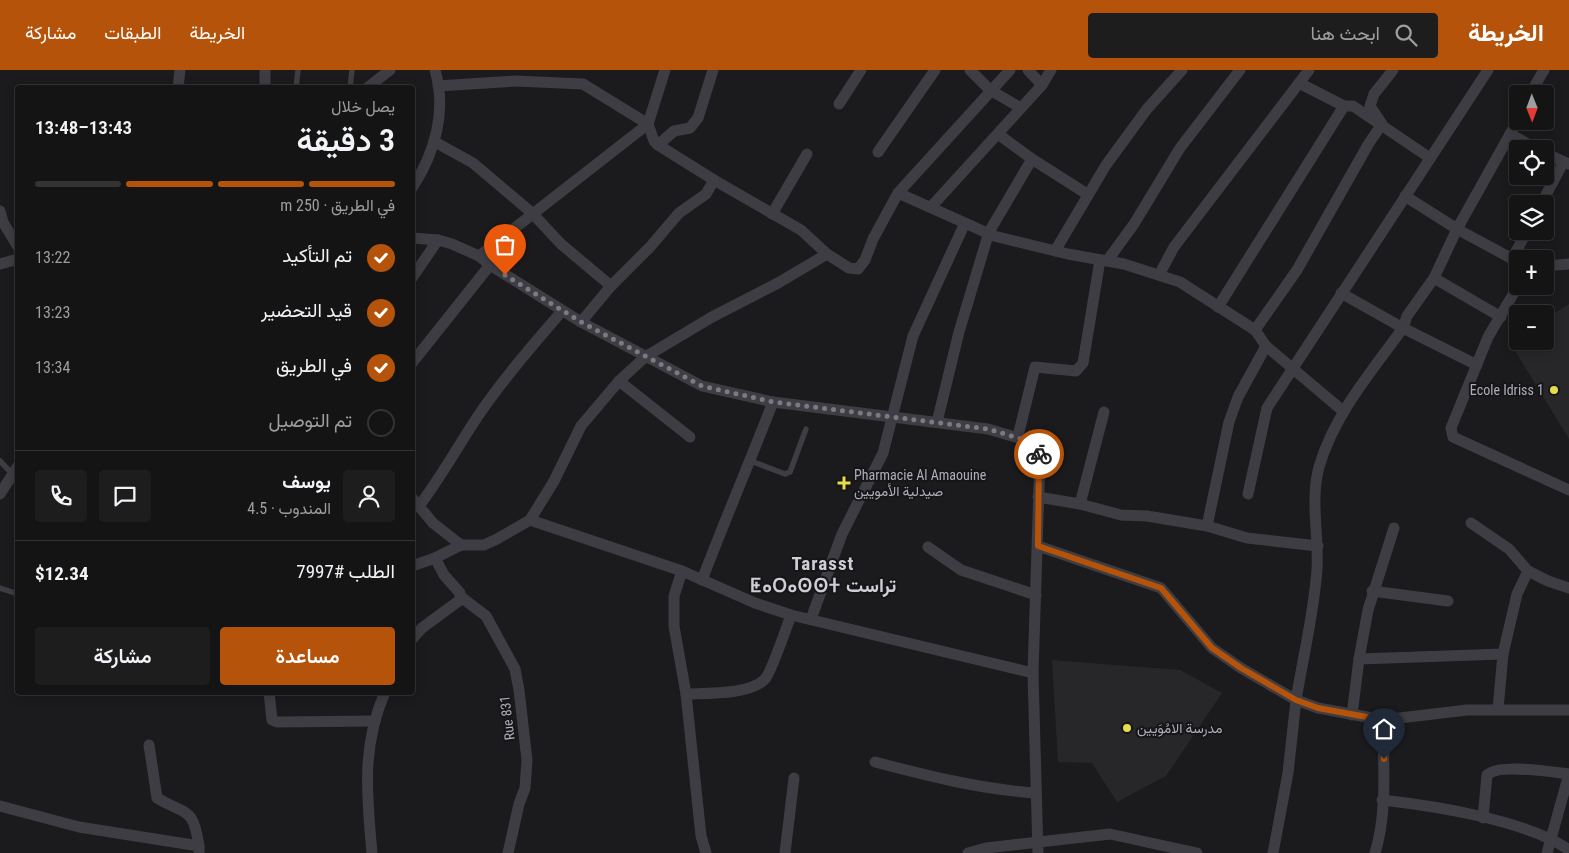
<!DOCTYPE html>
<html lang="ar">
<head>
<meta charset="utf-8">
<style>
  :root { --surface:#141415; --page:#1d1d1e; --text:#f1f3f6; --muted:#9d9ea0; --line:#333334; --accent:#b45309 }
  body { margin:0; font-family:"Roboto Condensed",Vazirmatn,"Noto Sans Tifinagh",sans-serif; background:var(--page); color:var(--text); direction:rtl; height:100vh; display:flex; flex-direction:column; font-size:19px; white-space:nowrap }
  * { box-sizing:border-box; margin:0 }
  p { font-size:16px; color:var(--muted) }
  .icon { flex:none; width:28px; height:28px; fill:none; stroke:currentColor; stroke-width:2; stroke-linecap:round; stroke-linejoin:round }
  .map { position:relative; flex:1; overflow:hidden; direction:ltr }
  .drawer { position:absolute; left:15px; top:15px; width:400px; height:610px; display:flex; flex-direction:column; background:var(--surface); border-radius:5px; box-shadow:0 2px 12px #0003,0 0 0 1px var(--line); direction:rtl }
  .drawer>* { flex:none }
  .needle { width:32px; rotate:179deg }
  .tools { position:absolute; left:1509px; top:15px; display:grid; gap:10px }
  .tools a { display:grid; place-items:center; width:45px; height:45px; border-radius:5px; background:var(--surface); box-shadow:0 2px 12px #0003,0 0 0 1px var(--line); font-size:25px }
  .pin { position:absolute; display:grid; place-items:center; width:42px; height:42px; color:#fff; margin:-51px -21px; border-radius:50% 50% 50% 0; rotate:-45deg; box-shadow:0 0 5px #0007 }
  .pin .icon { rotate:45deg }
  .courier { position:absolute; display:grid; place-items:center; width:50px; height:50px; margin:-25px; border:4px solid #b45309; border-radius:50%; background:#fff; color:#222; box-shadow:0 1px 6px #0007 }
  .overview em { font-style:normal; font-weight:600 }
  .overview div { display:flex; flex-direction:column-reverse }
  .overview { display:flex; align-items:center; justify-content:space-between; height:85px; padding:0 20px }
  h1 { font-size:32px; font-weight:600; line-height:38px }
  .bar { display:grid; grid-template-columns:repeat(4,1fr); gap:8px 5px; align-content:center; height:60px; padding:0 20px }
  .bar i { height:6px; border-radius:4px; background:var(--line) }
  .bar .current { background:var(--accent) }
  .bar p { grid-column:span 4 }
  .line { display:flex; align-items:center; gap:12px; padding:0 20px; border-top:1px solid var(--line) }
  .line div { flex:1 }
  .round { display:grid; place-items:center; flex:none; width:52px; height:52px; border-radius:5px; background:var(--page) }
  ol { padding:0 20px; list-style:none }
  li { display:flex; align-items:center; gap:15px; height:55px }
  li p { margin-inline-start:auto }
  li .icon { padding:5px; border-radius:50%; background:var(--accent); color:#fff; stroke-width:4 }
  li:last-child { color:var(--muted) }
  li i { width:28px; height:28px; border:2px solid var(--line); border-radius:50% }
  .primary-button { display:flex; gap:10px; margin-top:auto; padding:10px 20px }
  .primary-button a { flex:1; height:58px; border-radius:5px; background:var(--accent); color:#fff; font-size:20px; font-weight:600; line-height:58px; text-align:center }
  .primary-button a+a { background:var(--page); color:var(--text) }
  header { display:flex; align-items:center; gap:30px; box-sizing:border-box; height:70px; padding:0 25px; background:var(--accent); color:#fff }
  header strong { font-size:24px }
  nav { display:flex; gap:28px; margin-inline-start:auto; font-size:18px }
  .search { width:350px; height:45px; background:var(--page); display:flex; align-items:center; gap:12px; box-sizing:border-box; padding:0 18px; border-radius:5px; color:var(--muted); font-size:19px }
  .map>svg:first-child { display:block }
</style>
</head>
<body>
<header>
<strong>الخريطة</strong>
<div class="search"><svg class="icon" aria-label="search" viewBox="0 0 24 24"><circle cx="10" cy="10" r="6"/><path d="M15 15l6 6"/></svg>ابحث هنا</div>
<nav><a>الخريطة</a><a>الطبقات</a><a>مشاركة</a></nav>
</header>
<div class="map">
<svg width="1569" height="783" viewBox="0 0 1569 783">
  <rect width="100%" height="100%" fill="#1b1a1c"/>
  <g fill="#272629">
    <path d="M1569 234V369L1509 271 1517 266 1518 271H1545V249Z"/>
    <path d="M1052 590 1180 600 1222 623 1166 706 1117 732 1092 693 1058 692Z"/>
  </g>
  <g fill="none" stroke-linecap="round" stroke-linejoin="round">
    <g stroke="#3e3d43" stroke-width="5.5">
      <path d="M296 18 298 0"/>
      <path d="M350 18 352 0"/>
      <path d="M0 391 18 410"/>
      <path d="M751 391 785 404 790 402 806 359"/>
      <path d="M0 518 18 524"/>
    </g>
    <g stroke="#3e3d43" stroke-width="11">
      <path d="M970 0 990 20 1021 38"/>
      <path d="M1028 0 1042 15"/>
      <path d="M1299 13 1344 36"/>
      <path d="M438 16 516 11 583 14 648 54 654 71 658 75 714 110 801 160 827 184 849 198 858 199 865 190 873 169 898 123 994 166 1068 184 1124 194 1180 212 1255 260 1266 276 1343 341"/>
      <path d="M178 18 180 0"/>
      <path d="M265 18V0"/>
      <path d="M367 18 390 0"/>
      <path d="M1530 24 1544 0"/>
      <path d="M839 34 861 0"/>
      <path d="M998 64 1032 89 1087 124"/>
      <path d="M1510 64 1537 79"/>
      <path d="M435 72 473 93 532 143 561 174 611 216"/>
      <path d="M658 75 674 61 690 58 698 48 713 0"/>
      <path d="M878 82 935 0"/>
      <path d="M1545 83 1569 94"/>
      <path d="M412 118C435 83 447 41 435 0"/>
      <path d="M898 123 1010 0"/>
      <path d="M1405 126 1457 159 1518 192"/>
      <path d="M1541 134 1563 93"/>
      <path d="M931 137 1042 15 1051 0"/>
      <path d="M0 141 3 152 18 177"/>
      <path d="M772 144 807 84"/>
      <path d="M412 168 438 170 452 174 479 186 490 195 581 252 702 316 773 332 988 359 1032 372 1038 378 1040 386 1033 603 1038 783"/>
      <path d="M1055 181 1106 95 1147 39 1182 0"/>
      <path d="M479 186 648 54 665 0"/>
      <path d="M1512 189 1527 161"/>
      <path d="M1107 191 1134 154 1180 78 1240 0"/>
      <path d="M0 194 18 189"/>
      <path d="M1545 196 1569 194"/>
      <path d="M1159 205 1174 177 1309 0"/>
      <path d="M412 208 438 170"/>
      <path d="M1434 208 1501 247"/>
      <path d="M1518 216 1488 267 1451 358 1453 367 1569 420"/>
      <path d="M1341 223 1403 258 1477 295"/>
      <path d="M1218 237 1344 36H1353L1430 88"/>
      <path d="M581 252 611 216 650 177 679 143 706 124 714 110"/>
      <path d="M1255 260 1297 200 1369 73 1382 54 1370 36 1374 24 1393 0"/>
      <path d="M412 293 490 195"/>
      <path d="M619 311 690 367"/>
      <path d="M937 352 959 262 989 162 1032 89"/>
      <path d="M1018 366 1035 297 1076 301 1083 293 1100 190"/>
      <path d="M0 424 18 396"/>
      <path d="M1248 424 1267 338 1488 0"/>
      <path d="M1038 427 1080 434 1104 342"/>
      <path d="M412 428 433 453 461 475H484L497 469 530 450 554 411 581 356 619 311 645 287 712 247 778 213 827 184"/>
      <path d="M1080 434 1121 445 1147 446 1207 456 1247 468 1318 476"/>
      <path d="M419 436C441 407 458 376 478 346 503 309 533 275 562 241"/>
      <path d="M530 450 682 501 755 533 791 545 1033 603"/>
      <path d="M1471 453 1509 479 1528 501"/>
      <path d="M1207 456 1229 352 1238 327 1266 276"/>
      <path d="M1038 476 1161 518 1212 578 1241 598 1296 630C1303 587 1314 543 1317 499 1319 466 1310 430 1319 397 1334 345 1371 302 1403 258L1407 246 1434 208 1457 159 1518 50"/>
      <path d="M928 477 961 500 1036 525"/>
      <path d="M412 496 435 488"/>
      <path d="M682 501 674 526V556L686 624 701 766 706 783"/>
      <path d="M702 510C725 450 750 391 773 332"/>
      <path d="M1372 521 1448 531"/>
      <path d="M461 527 486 546 515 599 519 620 527 690 525 718 519 734 508 783"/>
      <path d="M811 549 842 464 883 383 913 266 965 153"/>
      <path d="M412 569 422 558 460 530V523L444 505 435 488 461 475"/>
      <path d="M1359 589 1503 584 1517 524 1528 501 1548 511 1569 518"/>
      <path d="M269 622 272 650 277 652 375 651"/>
      <path d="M686 624C706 623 750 625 765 609 771 603 787 556 791 545"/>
      <path d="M1498 639 1503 584"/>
      <path d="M1352 645 1359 589 1368 540 1394 458"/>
      <path d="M149 675 157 728C187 746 193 736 199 776"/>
      <path d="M875 692C928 706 980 719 1035 723"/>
      <path d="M1382 730C1435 736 1526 750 1569 780"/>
      <path d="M0 736 79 757 199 776V783"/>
      <path d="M1483 748 1487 705C1499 693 1552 702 1569 704"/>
      <path d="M372 783C367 726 361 677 385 622"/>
      <path d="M785 783 794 708"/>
      <path d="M968 783 986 778 1110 764 1197 783"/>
      <path d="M1273 783 1288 703 1296 630 1318 638 1383 650 1467 640H1569"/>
      <path d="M1375 783C1388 741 1383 693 1383 650"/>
      <path d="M1547 783 1569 704"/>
    </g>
  </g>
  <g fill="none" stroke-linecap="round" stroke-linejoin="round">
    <path stroke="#7a7a83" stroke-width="5" stroke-dasharray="0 9" d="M505 205 581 252 702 316 773 332 988 359 1032 372 1038 378 1039 384"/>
    <path stroke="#b45309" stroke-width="6" d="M1039 384 1038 476 1161 518 1212 578 1241 598 1296 630 1318 638 1383 650 1384 689"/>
  </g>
  <g fill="#e6dd48" stroke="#161517" stroke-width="2">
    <circle cx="1554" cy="320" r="5"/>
    <path d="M841.5 405.5h5v5h5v5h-5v5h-5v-5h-5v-5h5z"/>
    <circle cx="1127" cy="658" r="5"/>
  </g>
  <g text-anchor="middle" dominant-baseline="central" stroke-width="4" stroke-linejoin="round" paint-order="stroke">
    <g font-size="14" fill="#adaebb" stroke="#161517" text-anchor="start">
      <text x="1544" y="320" text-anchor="end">Ecole Idriss 1</text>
      <text x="854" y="405">Pharmacie Al Amaouine<tspan x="854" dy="16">صيدلية الأمويين</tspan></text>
      <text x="1137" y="658">مدرسة الامُوَيين</text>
    </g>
    <g font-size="14" fill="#adaebb" stroke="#161517">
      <text transform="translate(507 648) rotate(-97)">Rue 831</text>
    </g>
    <g font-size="19" font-weight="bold" letter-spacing="1" fill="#ceced7" stroke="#161517">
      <text x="823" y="493">Tarasst<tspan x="823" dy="22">ⵟⴰⵔⴰⵙⵙⵜ تراست</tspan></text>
    </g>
  </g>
</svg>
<div class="tools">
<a><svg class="needle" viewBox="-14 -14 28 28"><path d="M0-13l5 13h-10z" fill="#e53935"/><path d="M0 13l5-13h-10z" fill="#9d9ea0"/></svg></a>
<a><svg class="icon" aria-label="locate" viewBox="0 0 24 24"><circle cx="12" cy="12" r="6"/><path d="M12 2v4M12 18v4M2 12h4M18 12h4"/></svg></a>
<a><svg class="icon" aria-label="layers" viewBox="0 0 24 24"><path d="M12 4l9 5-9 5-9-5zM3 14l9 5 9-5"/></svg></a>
<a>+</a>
<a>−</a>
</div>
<div class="pin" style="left:505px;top:205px;background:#ea580c"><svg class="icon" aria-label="bag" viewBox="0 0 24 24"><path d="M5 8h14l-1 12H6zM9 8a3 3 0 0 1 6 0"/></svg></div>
<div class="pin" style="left:1384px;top:689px;background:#1f2937"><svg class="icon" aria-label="home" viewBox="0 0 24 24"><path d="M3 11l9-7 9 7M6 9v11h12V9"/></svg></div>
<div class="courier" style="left:1039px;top:384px"><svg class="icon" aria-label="bike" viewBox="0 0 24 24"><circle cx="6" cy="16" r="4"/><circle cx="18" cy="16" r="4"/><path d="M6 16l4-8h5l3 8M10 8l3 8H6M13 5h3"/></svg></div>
<section class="drawer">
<div class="overview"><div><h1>3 دقيقة</h1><p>يصل خلال</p></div><em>13:43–13:48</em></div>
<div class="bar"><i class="current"></i><i class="current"></i><i class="current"></i><i></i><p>في الطريق · 250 m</p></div>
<ol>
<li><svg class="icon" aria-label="check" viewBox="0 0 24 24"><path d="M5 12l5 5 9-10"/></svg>تم التأكيد<p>13:22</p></li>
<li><svg class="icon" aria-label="check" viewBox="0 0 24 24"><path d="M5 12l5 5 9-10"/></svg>قيد التحضير<p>13:23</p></li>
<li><svg class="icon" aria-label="check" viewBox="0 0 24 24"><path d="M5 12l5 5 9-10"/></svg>في الطريق<p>13:34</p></li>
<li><i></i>تم التوصيل</li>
</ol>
<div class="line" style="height:90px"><a class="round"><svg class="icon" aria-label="person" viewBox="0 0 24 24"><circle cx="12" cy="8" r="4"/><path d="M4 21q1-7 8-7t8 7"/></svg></a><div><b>يوسف</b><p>المندوب · 4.5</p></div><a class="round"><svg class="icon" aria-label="chat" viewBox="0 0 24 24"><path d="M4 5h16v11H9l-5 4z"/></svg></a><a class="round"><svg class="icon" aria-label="phone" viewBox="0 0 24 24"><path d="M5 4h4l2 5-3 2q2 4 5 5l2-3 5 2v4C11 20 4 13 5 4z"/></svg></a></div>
<div class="line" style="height:65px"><div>الطلب #7997</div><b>$12.34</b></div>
<div class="primary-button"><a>مساعدة</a><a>مشاركة</a></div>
</section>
</div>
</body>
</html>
